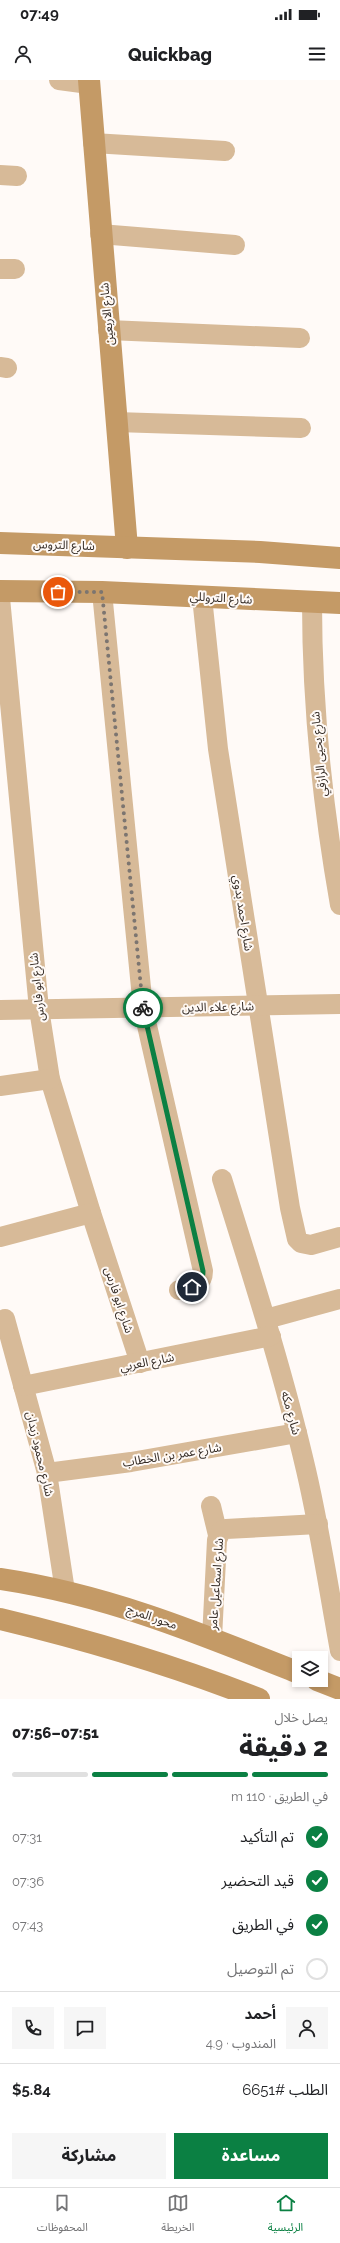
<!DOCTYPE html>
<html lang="ar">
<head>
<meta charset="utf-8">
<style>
  :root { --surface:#fff; --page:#f6f6f6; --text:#202124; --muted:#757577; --line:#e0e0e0; --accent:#0b8043 }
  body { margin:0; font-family:Raleway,"Noto Sans Arabic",sans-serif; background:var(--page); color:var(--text); direction:rtl; height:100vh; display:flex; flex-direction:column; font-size:15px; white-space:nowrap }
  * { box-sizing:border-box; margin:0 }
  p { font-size:13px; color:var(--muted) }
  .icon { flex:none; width:22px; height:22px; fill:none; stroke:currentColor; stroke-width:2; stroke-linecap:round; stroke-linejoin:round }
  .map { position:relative; height:1619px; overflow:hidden; direction:ltr }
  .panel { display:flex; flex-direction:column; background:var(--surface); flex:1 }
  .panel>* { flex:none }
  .fabs { position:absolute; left:292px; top:1571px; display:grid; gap:8px }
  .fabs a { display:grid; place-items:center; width:36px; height:36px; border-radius:0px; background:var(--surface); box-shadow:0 2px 6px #0003; font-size:20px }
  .pin { position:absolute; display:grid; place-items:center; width:34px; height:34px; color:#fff; margin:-17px; border:2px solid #fff; border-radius:50%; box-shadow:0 1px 4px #0007 }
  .courier { position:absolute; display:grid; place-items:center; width:40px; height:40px; margin:-20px; border:3px solid #0b8043; border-radius:50%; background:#fff; color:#222; box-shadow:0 1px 5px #0007 }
  .summary em { font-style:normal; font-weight:800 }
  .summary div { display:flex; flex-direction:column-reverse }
  .summary { display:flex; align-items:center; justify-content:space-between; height:68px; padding:0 12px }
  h1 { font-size:26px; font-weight:800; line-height:30px }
  .bar { display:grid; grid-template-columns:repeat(4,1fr); gap:6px 4px; align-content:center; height:48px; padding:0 12px }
  .bar i { height:5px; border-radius:3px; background:var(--line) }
  .bar .active { background:var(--accent) }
  .bar p { grid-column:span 4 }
  .line { display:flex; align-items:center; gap:10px; padding:0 12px; border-top:1px solid var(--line) }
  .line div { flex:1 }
  .round { display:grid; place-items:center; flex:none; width:42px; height:42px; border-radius:0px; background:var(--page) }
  ol { padding:0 12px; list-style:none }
  li { display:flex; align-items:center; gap:12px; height:44px }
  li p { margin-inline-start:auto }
  li .icon { padding:4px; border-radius:50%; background:var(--accent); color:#fff; stroke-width:4 }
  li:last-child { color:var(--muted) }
  li i { width:22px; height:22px; border:2px solid var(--line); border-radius:50% }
  .cta { display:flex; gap:8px; margin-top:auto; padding:8px 12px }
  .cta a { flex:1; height:46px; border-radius:0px; background:var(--accent); color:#fff; font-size:16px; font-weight:800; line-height:46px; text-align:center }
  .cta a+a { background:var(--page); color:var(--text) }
  .status { display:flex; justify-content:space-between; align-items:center; height:28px; padding:0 20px; background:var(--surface); direction:ltr }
  .status svg { height:11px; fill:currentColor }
  header { display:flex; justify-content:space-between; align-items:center; height:52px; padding:0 12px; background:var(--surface); font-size:18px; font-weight:800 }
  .menu { display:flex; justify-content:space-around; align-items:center; height:56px; border-top:1px solid var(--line); background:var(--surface); font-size:11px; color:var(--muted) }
  .menu a { display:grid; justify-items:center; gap:2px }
  .menu .active { color:var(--accent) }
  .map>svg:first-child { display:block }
</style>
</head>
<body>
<div class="status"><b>07:49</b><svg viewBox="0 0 49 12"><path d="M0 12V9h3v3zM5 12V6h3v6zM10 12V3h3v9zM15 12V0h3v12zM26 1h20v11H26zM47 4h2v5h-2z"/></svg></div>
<header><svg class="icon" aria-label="menu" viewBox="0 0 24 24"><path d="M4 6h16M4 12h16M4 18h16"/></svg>Quickbag<svg class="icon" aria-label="person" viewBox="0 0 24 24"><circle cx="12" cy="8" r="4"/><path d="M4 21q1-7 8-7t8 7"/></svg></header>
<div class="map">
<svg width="340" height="1619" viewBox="0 0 340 1619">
  <rect width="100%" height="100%" fill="#fffaf7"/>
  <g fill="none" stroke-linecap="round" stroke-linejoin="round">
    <g stroke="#d7ba98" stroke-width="20">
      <path d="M59 0 89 4"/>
      <path d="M93 63 225 71"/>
      <path d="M0 95 17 96"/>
      <path d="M100 154 235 165"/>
      <path d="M0 189H15"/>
      <path d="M108 250 300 258"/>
      <path d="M0 287 7 288"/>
      <path d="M116 342 301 348"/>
      <path d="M102 512 143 928 203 1191C203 1206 191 1207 179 1210"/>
      <path d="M202 517 218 669 290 1128 297 1159 301 1163 311 1165 340 1157"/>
      <path d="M0 518 39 929 50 999 91 1133 140 1283"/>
      <path d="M312 522C312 625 322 723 340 825"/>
      <path d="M0 930 340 924"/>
      <path d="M0 1006 50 999"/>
      <path d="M222 1099C252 1195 283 1291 306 1390 320 1450 329 1511 340 1571"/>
      <path d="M0 1157 91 1133"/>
      <path d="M5 1239 47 1393 65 1511"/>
      <path d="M266 1239 340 1219"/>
      <path d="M23 1306 271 1256"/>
      <path d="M47 1393 131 1382 297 1353"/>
      <path d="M211 1426 218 1455"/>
      <path d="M212 1558 217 1460 221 1451 226 1449 318 1444"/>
    </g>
    <g stroke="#c49a66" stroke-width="22">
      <path d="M89 0 127 468"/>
      <path d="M0 463 260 472 340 478"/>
      <path d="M0 511 102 512 340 523"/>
      <path d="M0 1499C107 1515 199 1553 299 1593"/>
      <path d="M0 1539C88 1560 175 1586 259 1619"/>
      <path d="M317 1600 340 1609"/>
    </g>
  </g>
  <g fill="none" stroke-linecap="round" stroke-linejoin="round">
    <path stroke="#7c7570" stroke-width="4" stroke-dasharray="0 7.2" d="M58 512H102L143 928"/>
    <path stroke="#0b8043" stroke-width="5" d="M143 928 203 1191C203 1200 200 1203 192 1207"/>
  </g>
  <g text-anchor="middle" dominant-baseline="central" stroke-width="4" stroke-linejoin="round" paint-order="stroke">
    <g font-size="12" fill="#362d27" stroke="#fffaf7">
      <text transform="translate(107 234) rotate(-95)">شارع الاربعين</text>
      <text transform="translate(64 465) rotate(2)">شارع التروس</text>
      <text transform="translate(221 518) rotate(3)">شارع التروللي</text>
      <text transform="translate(319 674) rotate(-95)">شارع يحيى الرازقي</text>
      <text transform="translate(243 833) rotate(81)">شارع احمد بدوي</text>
      <text transform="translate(37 907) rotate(-96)">شارع ابو فارس</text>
      <text transform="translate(218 927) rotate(-1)">شارع علاء الدين</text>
      <text transform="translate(119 1220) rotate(72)">شارع ابو فارس</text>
      <text transform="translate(147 1282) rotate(-11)">شارع العربي</text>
      <text transform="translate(291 1333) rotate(75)">شارع مكه</text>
      <text transform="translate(40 1374) rotate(77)">شارع محمود زيدان</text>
      <text transform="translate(172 1375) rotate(-9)">شارع عمر بن الخطاب</text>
      <text transform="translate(216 1504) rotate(-86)">شارع اسماعيل عامر</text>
      <text transform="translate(152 1537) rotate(19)">محور المرج</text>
    </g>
  </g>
</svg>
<div class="fabs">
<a><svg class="icon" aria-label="layers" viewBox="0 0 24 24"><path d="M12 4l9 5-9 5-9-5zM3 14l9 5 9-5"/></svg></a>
</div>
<div class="pin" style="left:58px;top:512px;background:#ea580c"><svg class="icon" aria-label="bag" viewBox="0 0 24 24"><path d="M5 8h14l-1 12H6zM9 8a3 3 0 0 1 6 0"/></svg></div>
<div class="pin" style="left:192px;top:1207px;background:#1f2937"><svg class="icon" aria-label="home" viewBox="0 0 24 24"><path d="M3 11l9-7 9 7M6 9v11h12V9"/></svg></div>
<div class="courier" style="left:143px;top:928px"><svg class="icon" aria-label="bike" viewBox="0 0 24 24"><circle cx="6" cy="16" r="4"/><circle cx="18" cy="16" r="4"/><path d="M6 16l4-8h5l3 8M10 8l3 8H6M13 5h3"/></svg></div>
</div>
<section class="panel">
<div class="summary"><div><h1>2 دقيقة</h1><p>يصل خلال</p></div><em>07:51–07:56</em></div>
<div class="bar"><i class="active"></i><i class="active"></i><i class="active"></i><i></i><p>في الطريق · 110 m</p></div>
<ol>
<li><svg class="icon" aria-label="check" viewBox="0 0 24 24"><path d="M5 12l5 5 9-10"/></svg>تم التأكيد<p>07:31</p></li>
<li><svg class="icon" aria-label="check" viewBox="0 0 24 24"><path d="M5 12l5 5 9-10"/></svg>قيد التحضير<p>07:36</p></li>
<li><svg class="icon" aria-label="check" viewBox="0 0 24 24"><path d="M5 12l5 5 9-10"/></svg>في الطريق<p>07:43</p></li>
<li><i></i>تم التوصيل</li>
</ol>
<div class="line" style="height:72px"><a class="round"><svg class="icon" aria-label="person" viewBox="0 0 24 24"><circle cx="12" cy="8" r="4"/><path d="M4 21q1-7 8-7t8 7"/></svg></a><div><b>أحمد</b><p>المندوب · 4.9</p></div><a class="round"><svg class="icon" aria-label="chat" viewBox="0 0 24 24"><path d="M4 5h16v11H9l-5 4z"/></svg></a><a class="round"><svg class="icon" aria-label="phone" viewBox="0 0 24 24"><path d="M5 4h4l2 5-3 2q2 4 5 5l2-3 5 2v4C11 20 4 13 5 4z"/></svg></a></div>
<div class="line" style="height:52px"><div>الطلب #6651</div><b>$5.84</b></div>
<div class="cta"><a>مساعدة</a><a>مشاركة</a></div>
</section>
<nav class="menu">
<a class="active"><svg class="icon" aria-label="home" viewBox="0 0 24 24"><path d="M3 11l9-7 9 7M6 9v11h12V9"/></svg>الرئيسية</a>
<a><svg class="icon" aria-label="map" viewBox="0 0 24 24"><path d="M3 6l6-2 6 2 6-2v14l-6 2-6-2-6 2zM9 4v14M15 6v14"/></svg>الخريطة</a>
<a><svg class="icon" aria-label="saved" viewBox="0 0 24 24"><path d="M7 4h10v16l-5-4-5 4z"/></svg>المحفوظات</a>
</nav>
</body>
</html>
